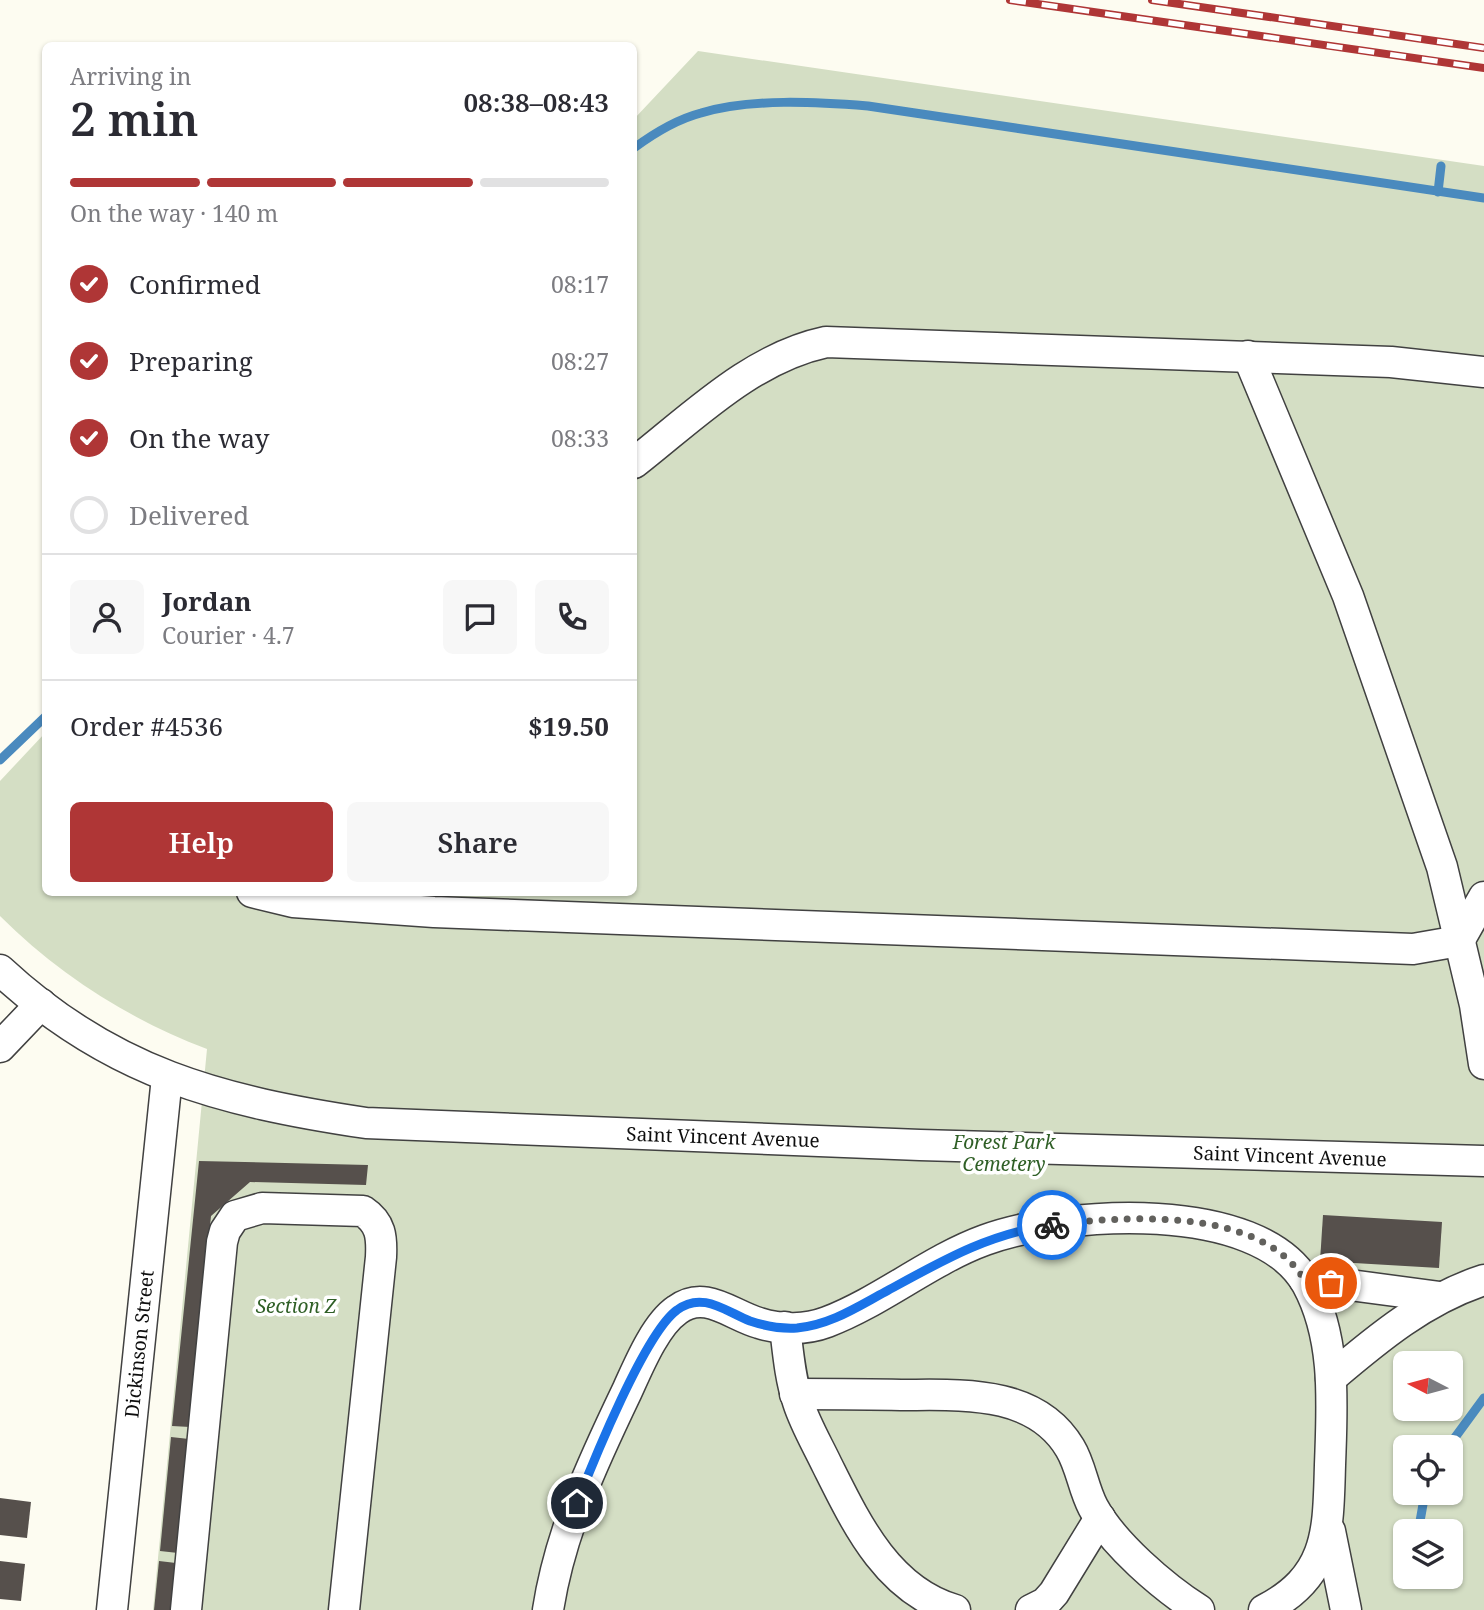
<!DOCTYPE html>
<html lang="en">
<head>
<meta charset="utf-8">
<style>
  :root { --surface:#fff; --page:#f7f7f7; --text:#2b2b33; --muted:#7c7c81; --line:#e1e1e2; --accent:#af3636 }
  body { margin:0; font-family:"Noto Serif",serif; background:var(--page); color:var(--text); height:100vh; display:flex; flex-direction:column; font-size:26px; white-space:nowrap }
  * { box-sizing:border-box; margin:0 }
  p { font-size:23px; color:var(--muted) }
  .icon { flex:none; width:38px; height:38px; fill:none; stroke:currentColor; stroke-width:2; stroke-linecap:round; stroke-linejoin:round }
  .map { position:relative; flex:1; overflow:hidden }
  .panel { position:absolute; left:42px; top:42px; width:595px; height:854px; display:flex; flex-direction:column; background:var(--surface); border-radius:10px; box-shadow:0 2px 5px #0004 }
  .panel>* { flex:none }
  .needle { width:46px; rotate:276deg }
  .tools { position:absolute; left:1393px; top:1351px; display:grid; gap:14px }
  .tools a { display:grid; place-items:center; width:70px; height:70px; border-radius:10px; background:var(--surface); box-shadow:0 2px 5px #0004; font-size:35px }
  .pin { position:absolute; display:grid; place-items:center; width:60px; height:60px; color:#fff; margin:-30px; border:4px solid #fff; border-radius:50%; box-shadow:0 2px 7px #0007 }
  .courier { position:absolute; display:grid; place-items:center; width:70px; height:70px; margin:-35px; border:5px solid #1a73e8; border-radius:50%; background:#fff; color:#222; box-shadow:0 2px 9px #0007 }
  .overview em { font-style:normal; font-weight:600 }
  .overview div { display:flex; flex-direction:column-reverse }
  .overview { display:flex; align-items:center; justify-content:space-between; height:119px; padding:0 28px }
  h1 { font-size:46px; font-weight:600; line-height:52px }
  .bar { display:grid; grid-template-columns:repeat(4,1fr); gap:10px 7px; align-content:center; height:84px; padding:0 28px }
  .bar i { height:9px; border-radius:5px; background:var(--line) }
  .bar .on { background:var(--accent) }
  .bar p { grid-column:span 4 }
  .line { display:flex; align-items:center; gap:18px; padding:0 28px; border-top:2px solid var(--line) }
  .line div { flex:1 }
  .round { display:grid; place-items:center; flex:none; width:74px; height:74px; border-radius:10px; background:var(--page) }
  ol { padding:0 28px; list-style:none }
  li { display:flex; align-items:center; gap:21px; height:77px }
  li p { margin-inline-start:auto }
  li .icon { padding:7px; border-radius:50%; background:var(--accent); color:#fff; stroke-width:4 }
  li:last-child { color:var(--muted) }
  li i { width:38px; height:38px; border:4px solid var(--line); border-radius:50% }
  .button { display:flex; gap:14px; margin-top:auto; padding:14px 28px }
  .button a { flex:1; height:80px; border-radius:10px; background:var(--accent); color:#fff; font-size:28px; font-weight:600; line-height:80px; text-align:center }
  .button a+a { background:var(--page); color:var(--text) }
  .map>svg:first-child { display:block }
</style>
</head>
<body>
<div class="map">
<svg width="1484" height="1610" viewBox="0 0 1484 1610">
  <rect width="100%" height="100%" fill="#fdfcf1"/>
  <path fill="#d4dec4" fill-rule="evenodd" d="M698 51 1484 166V1610H153L207 1049C130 1020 59 975 0 916V781L45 733 46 892H634V119ZM1405 1363H1451V1409H1405ZM1405 1447H1451V1493H1405ZM1405 1531H1451V1577H1405Z"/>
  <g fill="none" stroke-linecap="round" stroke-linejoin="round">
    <g stroke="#4a8abe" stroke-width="9">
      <path d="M634 148C653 134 678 119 701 113 750 98 817 102 868 106L1484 198"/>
      <path d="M1438 192 1441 166"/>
      <path d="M0 760 46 716"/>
      <path d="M1448 1447 1484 1398"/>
      <path d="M1419 1527 1425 1493"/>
    </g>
  </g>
  <g fill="#56504c">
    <path d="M199 1161 368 1165 366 1185 250 1182 211 1216 190 1427 172 1426Z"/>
    <path d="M1323 1215 1442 1222 1439 1268 1320 1261Z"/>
    <path d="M171 1437 189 1439 178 1553 160 1551Z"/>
    <path d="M0 1498 31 1502 27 1538 0 1535Z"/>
    <path d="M0 1561 25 1564 21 1601 0 1599Z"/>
    <path d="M159 1561 176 1563 172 1610H154Z"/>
  </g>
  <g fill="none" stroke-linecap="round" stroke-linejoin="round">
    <defs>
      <g id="minor">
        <path d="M1248 356 1348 596 1442 867 1475 1005 1484 1064"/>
        <path d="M634 463C693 417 751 358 826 342L1391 362 1484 372"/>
        <path d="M252 892 293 902 434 912 1413 949 1459 941 1484 897"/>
        <path d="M0 970C111 1073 220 1101 366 1123L920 1145 1484 1161"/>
        <path d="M0 1047 41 1004"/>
        <path d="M1304 1279 1440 1297"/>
        <path d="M785 1327C788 1352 790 1378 798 1402 805 1424 817 1444 827 1465 856 1523 887 1590 955 1610"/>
        <path d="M1331 1378C1378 1338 1425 1299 1484 1280"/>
        <path d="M795 1394C831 1394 866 1394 901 1395 960 1395 1035 1389 1070 1448 1081 1466 1083 1488 1093 1507 1113 1544 1163 1587 1199 1610"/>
        <path d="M1330 1531 1346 1610"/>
        <path d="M112 1610 167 1077"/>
        <path d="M186 1610 222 1242 225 1231 235 1216 262 1208 363 1211C381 1223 382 1237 381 1257L344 1610"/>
        <path d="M548 1610C560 1532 593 1462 627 1391 638 1367 655 1325 677 1310 705 1289 731 1315 759 1323 781 1330 806 1330 827 1322 882 1301 930 1260 985 1240 1064 1211 1259 1198 1307 1284 1337 1339 1332 1405 1330 1465 1328 1531 1330 1576 1264 1610"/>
        <path d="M1031 1610 1045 1603 1054 1593 1100 1518"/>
      </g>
    </defs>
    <use href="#minor" stroke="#414141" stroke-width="33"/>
    <use href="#minor" stroke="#fff" stroke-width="30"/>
    <defs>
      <g id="rail">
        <path d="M1010 0 1484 68"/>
        <path d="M1152 0 1484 48"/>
      </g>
    </defs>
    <use href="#rail" stroke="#af3636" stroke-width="8"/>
    <use href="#rail" stroke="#fff" stroke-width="5" stroke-dasharray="16" stroke-linecap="butt"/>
  </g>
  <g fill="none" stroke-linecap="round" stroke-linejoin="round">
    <path stroke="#62615d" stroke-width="7" stroke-dasharray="0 12.6" d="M1052 1225C1123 1216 1259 1206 1304 1279L1331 1283"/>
    <path stroke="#1a73e8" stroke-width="9" d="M577 1503C593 1462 645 1333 677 1310 702 1291 725 1311 750 1321 765 1326 782 1329 797 1328 830 1325 857 1307 885 1292 940 1262 989 1233 1052 1225"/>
  </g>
  <g text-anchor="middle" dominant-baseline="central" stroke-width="7" stroke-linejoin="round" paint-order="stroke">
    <g font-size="19" fill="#0e0e0e" stroke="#fff">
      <text transform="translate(723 1137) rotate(2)">Saint Vincent Avenue</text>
      <text transform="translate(1290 1156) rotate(2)">Saint Vincent Avenue</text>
      <text transform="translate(139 1344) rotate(-84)">Dickinson Street</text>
    </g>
    <g font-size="19" font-style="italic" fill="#2f5f26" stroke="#fff">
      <text x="1004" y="1142">Forest Park<tspan x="1004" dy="22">Cemetery</tspan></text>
      <text x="296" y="1306">Section Z</text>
    </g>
  </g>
</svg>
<div class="tools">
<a><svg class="needle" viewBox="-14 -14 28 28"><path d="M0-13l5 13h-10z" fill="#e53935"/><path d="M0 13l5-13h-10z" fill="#7c7c81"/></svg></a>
<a><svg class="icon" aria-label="locate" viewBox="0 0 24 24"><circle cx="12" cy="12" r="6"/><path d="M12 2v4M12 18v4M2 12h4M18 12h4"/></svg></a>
<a><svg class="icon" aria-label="layers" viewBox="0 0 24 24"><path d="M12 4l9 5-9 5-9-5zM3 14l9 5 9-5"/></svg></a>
</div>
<div class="pin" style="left:1331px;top:1283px;background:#ea580c"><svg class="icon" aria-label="bag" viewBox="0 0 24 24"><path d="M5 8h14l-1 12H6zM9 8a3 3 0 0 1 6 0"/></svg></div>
<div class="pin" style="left:577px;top:1503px;background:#1f2937"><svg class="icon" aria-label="home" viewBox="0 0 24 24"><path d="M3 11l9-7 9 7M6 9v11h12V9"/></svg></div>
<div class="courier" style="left:1052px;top:1225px"><svg class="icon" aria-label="bike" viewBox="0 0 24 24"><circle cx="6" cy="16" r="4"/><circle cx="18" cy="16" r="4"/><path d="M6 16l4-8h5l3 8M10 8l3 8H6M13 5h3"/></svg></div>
<section class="panel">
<div class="overview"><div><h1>2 min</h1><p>Arriving in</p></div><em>08:38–08:43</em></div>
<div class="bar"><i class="on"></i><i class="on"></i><i class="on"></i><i></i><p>On the way · 140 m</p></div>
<ol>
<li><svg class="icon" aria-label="check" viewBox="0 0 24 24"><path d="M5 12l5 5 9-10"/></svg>Confirmed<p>08:17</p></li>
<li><svg class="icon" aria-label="check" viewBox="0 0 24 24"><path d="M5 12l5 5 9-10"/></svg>Preparing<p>08:27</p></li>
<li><svg class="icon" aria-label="check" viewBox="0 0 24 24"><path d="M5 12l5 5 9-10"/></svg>On the way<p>08:33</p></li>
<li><i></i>Delivered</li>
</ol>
<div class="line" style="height:126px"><a class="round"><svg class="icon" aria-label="person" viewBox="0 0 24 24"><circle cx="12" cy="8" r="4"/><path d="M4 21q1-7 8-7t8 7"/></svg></a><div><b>Jordan</b><p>Courier · 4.7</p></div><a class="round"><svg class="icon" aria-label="chat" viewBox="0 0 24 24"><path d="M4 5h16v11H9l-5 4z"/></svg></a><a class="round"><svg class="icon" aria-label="phone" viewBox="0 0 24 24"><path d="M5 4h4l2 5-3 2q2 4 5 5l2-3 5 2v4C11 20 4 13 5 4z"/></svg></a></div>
<div class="line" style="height:91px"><div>Order #4536</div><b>$19.50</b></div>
<div class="button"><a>Help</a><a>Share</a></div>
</section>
</div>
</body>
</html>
